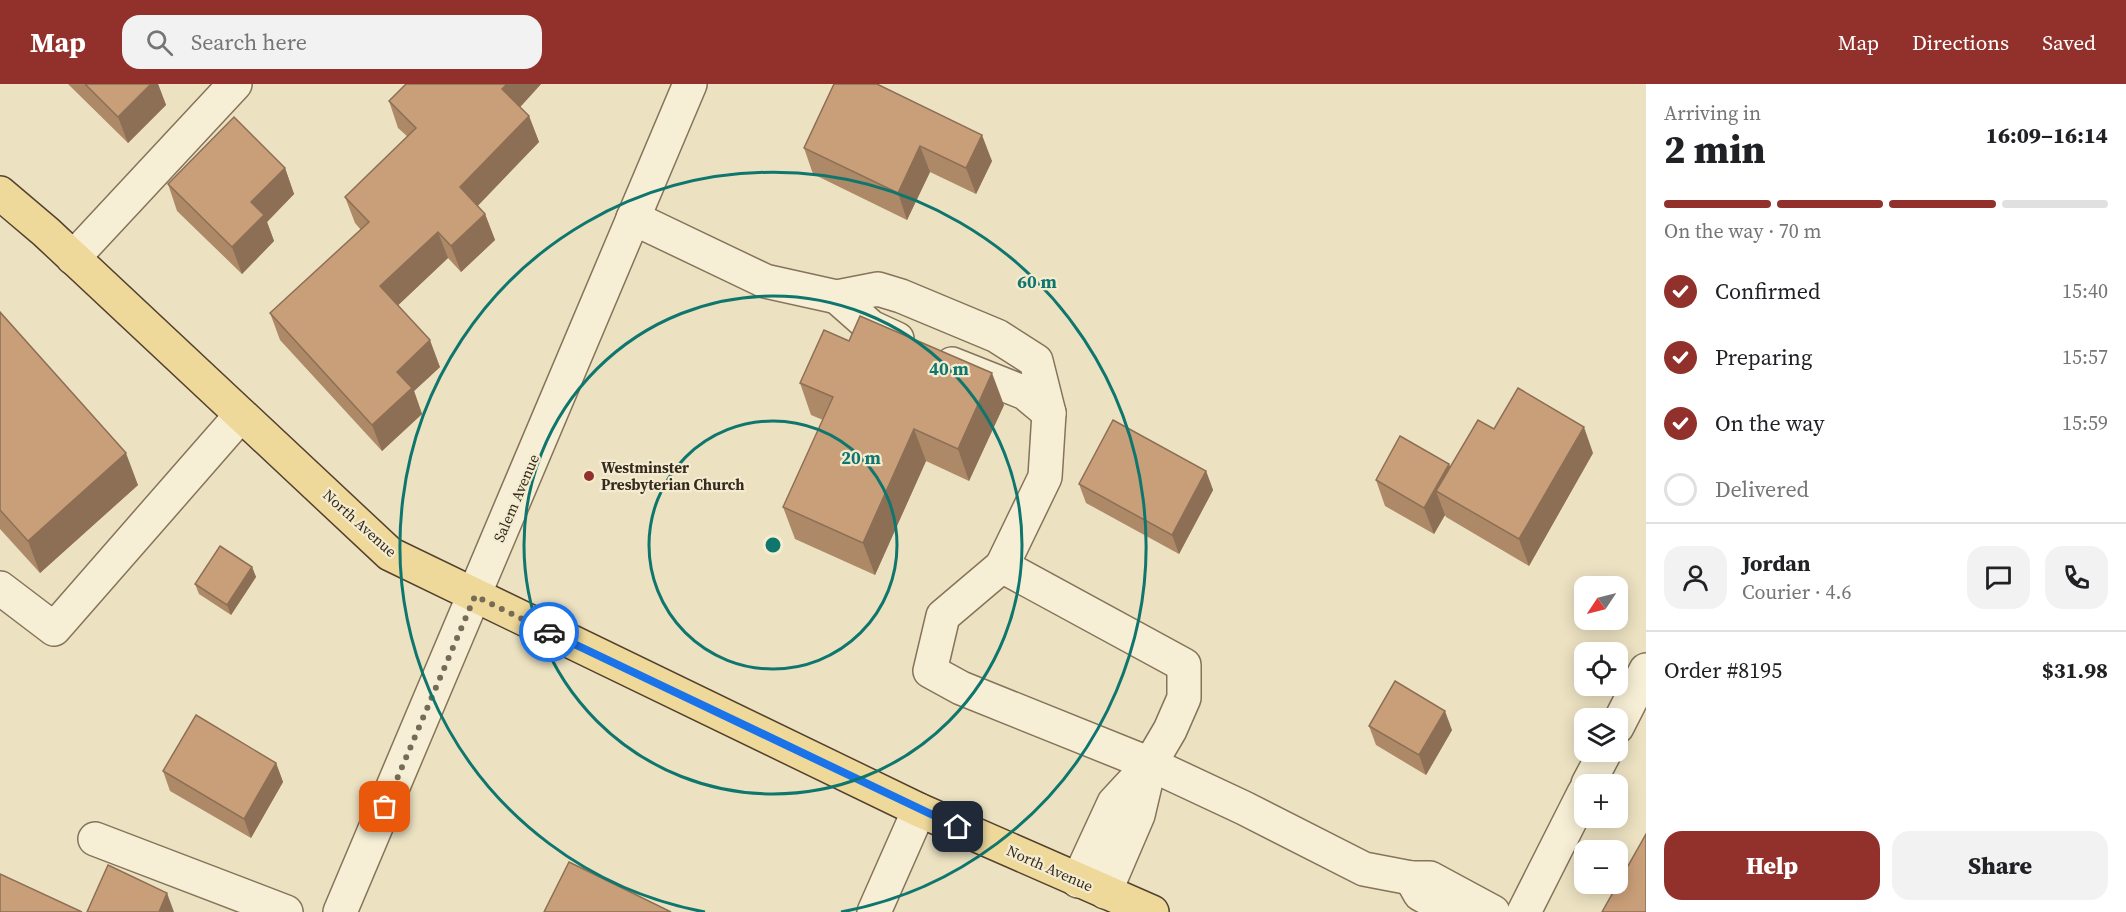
<!DOCTYPE html>
<html lang="en">
<head>
<meta charset="utf-8">
<style>
  :root { --surface:#fff; --page:#f2f2f2; --text:#202124; --muted:#757577; --line:#e0e0e0; --accent:#92312c }
  body { margin:0; font-family:"Source Serif 4",serif; background:var(--page); color:var(--text); height:100vh; display:flex; flex-direction:column; font-size:22px; white-space:nowrap }
  * { box-sizing:border-box; margin:0 }
  p { font-size:20px; color:var(--muted) }
  .icon { flex:none; width:33px; height:33px; fill:none; stroke:currentColor; stroke-width:2; stroke-linecap:round; stroke-linejoin:round }
  .map { position:relative; flex:1; overflow:hidden }
  .drawer { display:flex; flex-direction:column; background:var(--surface); width:480px }
  .drawer>* { flex:none }
  .needle { width:39px; rotate:235deg }
  .fabs { position:absolute; left:1574px; top:492px; display:grid; gap:12px }
  .fabs a { display:grid; place-items:center; width:54px; height:54px; border-radius:12px; background:var(--surface); box-shadow:0 3px 15px #0003; font-size:30px }
  .pin { position:absolute; display:grid; place-items:center; width:51px; height:51px; color:#fff; margin:-26px; border-radius:12px; box-shadow:0 3px 9px #0006 }
  .courier { position:absolute; display:grid; place-items:center; width:60px; height:60px; margin:-30px; border:4px solid #1a73e8; border-radius:50%; background:#fff; color:#222; box-shadow:0 2px 8px #0007 }
  .head em { font-style:normal; font-weight:800 }
  .head div { display:flex; flex-direction:column-reverse }
  .head { display:flex; align-items:center; justify-content:space-between; height:102px; padding:0 18px }
  h1 { font-size:39px; font-weight:800; line-height:45px }
  .bar { display:grid; grid-template-columns:repeat(4,1fr); gap:9px 6px; align-content:center; height:72px; padding:0 18px }
  .bar i { height:8px; border-radius:4px; background:var(--line) }
  .bar .selected { background:var(--accent) }
  .bar p { grid-column:span 4 }
  .line { display:flex; align-items:center; gap:15px; padding:0 18px; border-top:2px solid var(--line) }
  .line div { flex:1 }
  .round { display:grid; place-items:center; flex:none; width:63px; height:63px; border-radius:18px; background:var(--page) }
  ol { padding:0 18px; list-style:none }
  li { display:flex; align-items:center; gap:18px; height:66px }
  li p { margin-inline-start:auto }
  li .icon { padding:6px; border-radius:50%; background:var(--accent); color:#fff; stroke-width:4 }
  li:last-child { color:var(--muted) }
  li i { width:33px; height:33px; border:3px solid var(--line); border-radius:50% }
  .cta { display:flex; gap:12px; margin-top:auto; padding:12px 18px }
  .cta a { flex:1; height:69px; border-radius:18px; background:var(--accent); color:#fff; font-size:24px; font-weight:800; line-height:69px; text-align:center }
  .cta a+a { background:var(--page); color:var(--text) }
  header { display:flex; align-items:center; gap:36px; box-sizing:border-box; height:84px; padding:0 30px; background:var(--accent); color:#fff }
  header strong { font-size:28px }
  nav { display:flex; gap:33px; margin-inline-start:auto; font-size:21px }
  .search { width:420px; height:54px; background:var(--page); display:flex; align-items:center; gap:15px; box-sizing:border-box; padding:0 21px; border-radius:18px; color:var(--muted); font-size:22px }
  main { display:flex; flex:1; min-height:0 }
  .map>svg:first-child { display:block }
</style>
</head>
<body>
<header>
<strong>Map</strong>
<div class="search"><svg class="icon" aria-label="search" viewBox="0 0 24 24"><circle cx="10" cy="10" r="6"/><path d="M15 15l6 6"/></svg>Search here</div>
<nav><a>Map</a><a>Directions</a><a>Saved</a></nav>
</header>
<main>
<div class="map">
<svg width="1646" height="828" viewBox="0 0 1646 828">
  <rect width="100%" height="100%" fill="#ece2c2"/>
  <g fill="none" stroke-linecap="round" stroke-linejoin="round">
    <defs>
      <g id="minor">
        <path d="M633 134 765 197 837 213 878 205 901 212 997 252 1036 277 1049 329 1025 309 952 280"/>
        <path d="M73 174 235 0"/>
        <path d="M837 213 871 243 897 255"/>
        <path d="M1049 329 1045 393 1002 482 1184 581V614L1170 646 1150 680"/>
        <path d="M1002 482 943 532 930 587 961 604 1150 680 1244 724 1364 785 1411 794"/>
        <path d="M0 504 54 545 241 331"/>
        <path d="M1617 643 1646 586"/>
        <path d="M1588 700 1605 668"/>
        <path d="M95 755 286 828"/>
        <path d="M1078 797 1114 719 1150 680 1138 731 1105 808"/>
        <path d="M340 828 690 0"/>
        <path d="M874 828 919 726"/>
        <path d="M1454 828 1420 810 1411 794H1430L1493 828"/>
        <path d="M1524 828 1584 709"/>
      </g>
      <path id="major" d="M0 109 46 148 390 470 919 726 1152 828"/>
    </defs>
    <use href="#minor" stroke="#85735a" stroke-width="36"/>
    <use href="#major" stroke="#53412e" stroke-width="36"/>
    <use href="#minor" stroke="#f7efd5" stroke-width="33"/>
    <use href="#major" stroke="#eed99b" stroke-width="33"/>
  </g>
  <g fill="#ad8968">
    <path d="M68 0H158L166 21 128 59Z"/>
    <path d="M406 0H541L520 23 529 32 539 58 477 122 485 130 495 156 461 188 448 174 398 221 440 283 414 307 422 330 382 367 280 256 270 229 361 146 355 139 345 113 408 53 398 44 389 17Z"/>
    <path d="M834 0 992 77 976 110 930 88 907 136 813 90 804 64Z"/>
    <path d="M285 84 294 110 267 138 274 157 242 190 177 127 168 100Z"/>
    <path d="M0 228 138 401 40 489 0 445Z"/>
    <path d="M849 257 1004 321 969 397 926 377 875 491 795 455 783 423 823 336 811 331 800 299Z"/>
    <path d="M1494 345 1593 369 1529 482 1446 433 1445 431 1434 450 1385 422 1376 396 1449 380 1450 383Z"/>
    <path d="M1206 387 1213 406 1179 470 1086 419 1079 400Z"/>
    <path d="M252 483 256 493 231 531 199 510 195 500Z"/>
    <path d="M1369 642 1452 646 1426 691 1376 661Z"/>
    <path d="M276 679 283 698 251 754 170 707 163 687Z"/>
  </g>
  <g fill="#8d6f55">
    <path d="M151 0H158L166 21 128 59 118 33Z"/>
    <path d="M507 0H541L512 32 502 5Z"/>
    <path d="M529 32 539 58 470 130 460 103Z"/>
    <path d="M982 51 992 77 976 110 966 84Z"/>
    <path d="M920 62 930 88 907 136 898 109Z"/>
    <path d="M285 84 294 110 267 138 274 157 242 190 232 163 251 118Z"/>
    <path d="M485 130 495 156 461 188 451 162Z"/>
    <path d="M438 148 448 174 390 229 380 202Z"/>
    <path d="M430 256 440 283 414 307 422 330 382 367 372 341 397 288Z"/>
    <path d="M992 289 1004 321 969 397 958 365Z"/>
    <path d="M1584 343 1593 369 1529 482 1519 455Z"/>
    <path d="M914 345 926 377 875 491 863 459Z"/>
    <path d="M126 369 138 401 40 489 28 457Z"/>
    <path d="M1449 380 1458 406 1436 407 1445 431 1434 450 1424 424Z"/>
    <path d="M1206 387 1213 406 1179 470 1172 451Z"/>
    <path d="M252 483 256 493 231 531 227 521Z"/>
    <path d="M1445 627 1452 646 1426 691 1419 671Z"/>
    <path d="M276 679 283 698 251 754 244 735Z"/>
    <path d="M167 809 174 828H159Z"/>
  </g>
  <g fill="#c99f79" stroke="#8d6f55" stroke-width="1.5">
    <path d="M85 0H151L118 33Z"/>
    <path d="M406 0H507L502 5 529 32 460 103 485 130 451 162 438 148 380 202 430 256 397 288 412 304 372 341 270 229 369 138 345 113 416 44 389 17Z"/>
    <path d="M834 0H877L982 51 966 84 920 62 898 109 804 64Z"/>
    <path d="M234 33 285 84 251 118 264 131 232 163 168 100Z"/>
    <path d="M0 228 126 369 28 457 0 426Z"/>
    <path d="M860 232 992 289 958 365 914 345 863 459 783 423 833 313 800 299 824 246 849 257Z"/>
    <path d="M1518 304 1584 343 1519 455 1436 407 1478 336 1494 345Z"/>
    <path d="M1113 336 1206 387 1172 451 1079 400Z"/>
    <path d="M1400 352 1449 380 1424 424 1376 396Z"/>
    <path d="M220 462 252 483 227 521 195 500Z"/>
    <path d="M1395 597 1445 627 1419 671 1369 642Z"/>
    <path d="M196 631 276 679 244 735 163 687Z"/>
    <path d="M1646 750V828H1602Z"/>
    <path d="M569 778 671 828H544Z"/>
    <path d="M108 781 167 809 159 828H87Z"/>
    <path d="M0 790 82 828H0Z"/>
  </g>
  <g fill="none" stroke-linecap="round" stroke-linejoin="round">
    <path stroke="#766b57" stroke-width="6" stroke-dasharray="0 10.8" d="M385 723 475 512 549 548"/>
    <path stroke="#1a73e8" stroke-width="8" d="M549 548 958 743"/>
  </g>
  <g fill="none" stroke="#0f766e" stroke-width="3">
    <circle cx="773" cy="461" r="124"/>
    <circle cx="773" cy="461" r="249"/>
    <path d="M705 828A373 373 0 1 1 841 828"/>
  </g>
  <circle fill="#92312c" stroke="#f4ecd1" stroke-width="2" cx="589" cy="392" r="6"/>
  <g text-anchor="middle" dominant-baseline="central" stroke-width="4.5" stroke-linejoin="round" paint-order="stroke">
    <g font-size="15" font-weight="bold" fill="#362b1e" stroke="#f4ecd1" text-anchor="start">
      <text x="601" y="383">Westminster<tspan x="601" dy="17">Presbyterian Church</tspan></text>
    </g>
    <g font-size="15" fill="#362b1e" stroke="#f4ecd1">
      <text transform="translate(516 414) rotate(-67)">Salem Avenue</text>
      <text transform="translate(360 439) rotate(42)">North Avenue</text>
      <text transform="translate(1050 784) rotate(24)">North Avenue</text>
    </g>
  </g>
  <circle cx="773" cy="461" r="9" fill="#0f766e" stroke="#f4ecd1" stroke-width="3"/>
  <g font-size="18" text-anchor="middle" font-weight="bold" fill="#0f766e" stroke="#f4ecd1" stroke-width="4.5" stroke-linejoin="round" paint-order="stroke">
    <text x="1037" y="204">60 m</text>
    <text x="949" y="291">40 m</text>
    <text x="861" y="380">20 m</text>
  </g>
</svg>
<div class="fabs">
<a><svg class="needle" viewBox="-14 -14 28 28"><path d="M0-13l5 13h-10z" fill="#e53935"/><path d="M0 13l5-13h-10z" fill="#757577"/></svg></a>
<a><svg class="icon" aria-label="locate" viewBox="0 0 24 24"><circle cx="12" cy="12" r="6"/><path d="M12 2v4M12 18v4M2 12h4M18 12h4"/></svg></a>
<a><svg class="icon" aria-label="layers" viewBox="0 0 24 24"><path d="M12 4l9 5-9 5-9-5zM3 14l9 5 9-5"/></svg></a>
<a>+</a>
<a>−</a>
</div>
<div class="pin" style="left:385px;top:723px;background:#ea580c"><svg class="icon" aria-label="bag" viewBox="0 0 24 24"><path d="M5 8h14l-1 12H6zM9 8a3 3 0 0 1 6 0"/></svg></div>
<div class="pin" style="left:958px;top:743px;background:#1f2937"><svg class="icon" aria-label="home" viewBox="0 0 24 24"><path d="M3 11l9-7 9 7M6 9v11h12V9"/></svg></div>
<div class="courier" style="left:549px;top:548px"><svg class="icon" aria-label="car" viewBox="0 0 24 24"><path d="M5 17H2v-5l4-1 3-4h7l3 4 3 1v5h-3M9 17h6M6 11h13"/><circle cx="7" cy="17" r="2"/><circle cx="17" cy="17" r="2"/></svg></div>
</div>
<section class="drawer">
<div class="head"><div><h1>2 min</h1><p>Arriving in</p></div><em>16:09–16:14</em></div>
<div class="bar"><i class="selected"></i><i class="selected"></i><i class="selected"></i><i></i><p>On the way · 70 m</p></div>
<ol>
<li><svg class="icon" aria-label="check" viewBox="0 0 24 24"><path d="M5 12l5 5 9-10"/></svg>Confirmed<p>15:40</p></li>
<li><svg class="icon" aria-label="check" viewBox="0 0 24 24"><path d="M5 12l5 5 9-10"/></svg>Preparing<p>15:57</p></li>
<li><svg class="icon" aria-label="check" viewBox="0 0 24 24"><path d="M5 12l5 5 9-10"/></svg>On the way<p>15:59</p></li>
<li><i></i>Delivered</li>
</ol>
<div class="line" style="height:108px"><a class="round"><svg class="icon" aria-label="person" viewBox="0 0 24 24"><circle cx="12" cy="8" r="4"/><path d="M4 21q1-7 8-7t8 7"/></svg></a><div><b>Jordan</b><p>Courier · 4.6</p></div><a class="round"><svg class="icon" aria-label="chat" viewBox="0 0 24 24"><path d="M4 5h16v11H9l-5 4z"/></svg></a><a class="round"><svg class="icon" aria-label="phone" viewBox="0 0 24 24"><path d="M5 4h4l2 5-3 2q2 4 5 5l2-3 5 2v4C11 20 4 13 5 4z"/></svg></a></div>
<div class="line" style="height:78px"><div>Order #8195</div><b>$31.98</b></div>
<div class="cta"><a>Help</a><a>Share</a></div>
</section>
</main>
</body>
</html>
